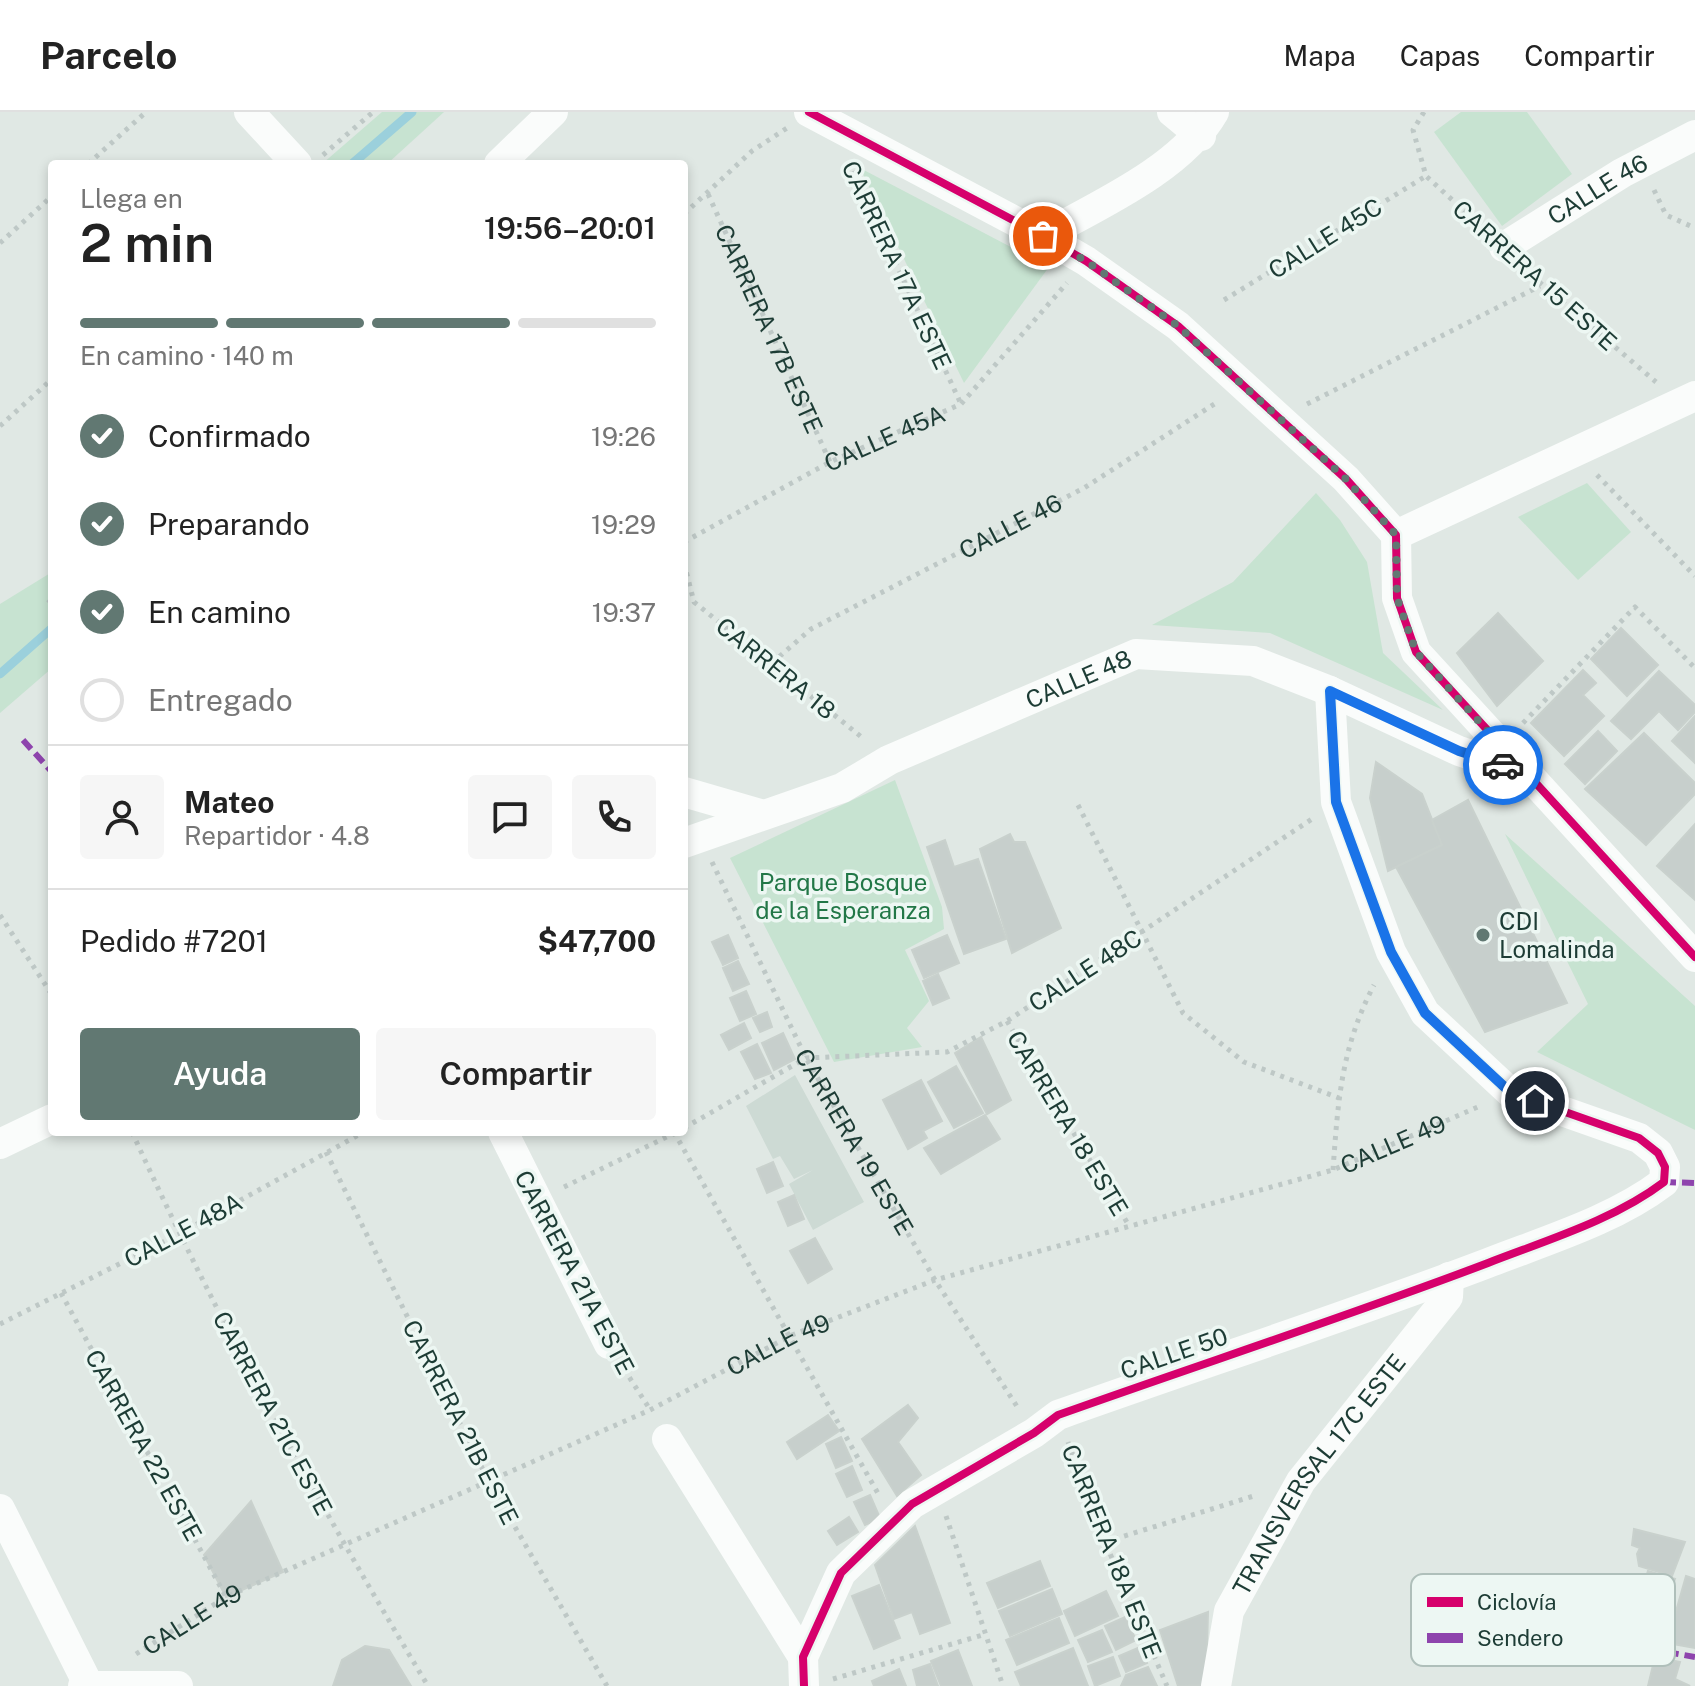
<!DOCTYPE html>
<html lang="es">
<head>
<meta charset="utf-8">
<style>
  :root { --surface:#fff; --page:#f6f6f6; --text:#222; --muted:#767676; --line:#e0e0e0; --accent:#617872 }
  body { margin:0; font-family:"Public Sans",sans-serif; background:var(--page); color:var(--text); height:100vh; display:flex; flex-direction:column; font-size:30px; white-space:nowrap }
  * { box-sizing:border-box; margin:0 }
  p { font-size:26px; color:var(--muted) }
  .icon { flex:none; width:44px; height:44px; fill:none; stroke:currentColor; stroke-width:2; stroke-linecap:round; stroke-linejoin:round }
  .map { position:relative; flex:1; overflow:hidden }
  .sheet { position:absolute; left:48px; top:48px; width:640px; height:976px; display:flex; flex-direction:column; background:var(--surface); border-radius:8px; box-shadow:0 4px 12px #0003 }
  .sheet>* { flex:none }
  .pin { position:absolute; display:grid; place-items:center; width:68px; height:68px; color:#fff; margin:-34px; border:4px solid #fff; border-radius:50%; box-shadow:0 2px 8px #0007 }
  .courier { position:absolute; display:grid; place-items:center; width:80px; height:80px; margin:-40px; border:6px solid #1a73e8; border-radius:50%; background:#fff; color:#222; box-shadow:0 2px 10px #0007 }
  .overview em { font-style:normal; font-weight:600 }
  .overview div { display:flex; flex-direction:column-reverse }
  .overview { display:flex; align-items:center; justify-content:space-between; height:136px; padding:0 32px }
  h1 { font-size:52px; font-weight:600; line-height:60px }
  .bar { display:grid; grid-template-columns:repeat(4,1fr); gap:12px 8px; align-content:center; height:96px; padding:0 32px }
  .bar i { height:10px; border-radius:6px; background:var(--line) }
  .bar .selected { background:var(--accent) }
  .bar p { grid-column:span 4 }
  .line { display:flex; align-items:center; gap:20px; padding:0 32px; border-top:2px solid var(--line) }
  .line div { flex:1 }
  .round { display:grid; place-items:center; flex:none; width:84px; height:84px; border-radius:8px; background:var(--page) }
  ol { padding:0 32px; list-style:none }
  li { display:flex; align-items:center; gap:24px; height:88px }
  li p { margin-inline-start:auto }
  li .icon { padding:8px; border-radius:50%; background:var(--accent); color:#fff; stroke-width:4 }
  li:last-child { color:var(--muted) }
  li i { width:44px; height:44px; border:4px solid var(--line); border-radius:50% }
  .action { display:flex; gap:16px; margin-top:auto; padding:16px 32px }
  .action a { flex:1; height:92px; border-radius:8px; background:var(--accent); color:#fff; font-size:32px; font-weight:600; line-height:92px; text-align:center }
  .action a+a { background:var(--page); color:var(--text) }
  header { display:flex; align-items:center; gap:48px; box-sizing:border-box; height:112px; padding:0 40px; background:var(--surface); border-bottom:2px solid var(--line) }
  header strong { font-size:38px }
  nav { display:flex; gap:44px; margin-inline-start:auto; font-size:28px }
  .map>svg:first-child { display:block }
</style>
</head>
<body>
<header>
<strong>Parcelo</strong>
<nav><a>Mapa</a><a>Capas</a><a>Compartir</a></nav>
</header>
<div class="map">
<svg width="1695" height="1574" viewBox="0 0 1695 1574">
  <rect width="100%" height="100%" fill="#e0e8e4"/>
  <path fill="#cddad4" d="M795 963 864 1090 813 1118 789 1072 813 1058 794 1067 780 1044 773 1047 746 994Z"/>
  <g fill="#c7e3d1">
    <path d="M382 0H444L387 52H322Z"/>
    <path d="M1461 0H1527L1572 62 1502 114 1434 20Z"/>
    <path d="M860 56 1049 155 964 271Z"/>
    <path d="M1587 371 1631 420 1578 468 1518 405Z"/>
    <path d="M1316 381 1340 408 1367 450 1383 541 1443 598 1270 521 1152 513 1233 470Z"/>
    <path d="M52 460V556L0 601V492Z"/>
    <path d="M895 668 942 795 944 817 905 838 929 889 907 916 922 935 834 950 730 746Z"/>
    <path d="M1505 722 1695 894V1018L1537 940 1588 892Z"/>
  </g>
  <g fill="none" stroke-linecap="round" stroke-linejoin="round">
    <g stroke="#9bd0dc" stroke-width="9">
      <path d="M352 52 412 0"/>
      <path d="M0 562 52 516"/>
    </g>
  </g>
  <g fill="#c7cfcc" stroke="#c9d1cd" stroke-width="2">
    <path d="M1498 501 1543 549 1497 594 1457 541Z"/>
    <path d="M1621 516 1658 553 1627 584 1591 547Z"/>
    <path d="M1583 558 1596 571 1583 583 1604 604 1564 644 1531 611Z"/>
    <path d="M1659 559 1695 593V600L1678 618 1659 599 1631 627 1611 609Z"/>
    <path d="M1695 604V651L1672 629Z"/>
    <path d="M1598 619 1617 639 1585 672 1565 652Z"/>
    <path d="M1644 621 1695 671V682L1646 733 1585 677Z"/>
    <path d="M1376 650 1422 682 1442 733 1388 759 1370 686Z"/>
    <path d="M1468 688 1567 891 1485 920 1396 755 1442 733 1432 708Z"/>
    <path d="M1695 712V788L1657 754Z"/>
    <path d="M1010 722 1014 730H1025L1061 816 1012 841 980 737Z"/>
    <path d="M945 728 954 755 978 747 1006 827 964 842 927 735Z"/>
    <path d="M728 823 738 846 723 853 712 830Z"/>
    <path d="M947 823 959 851 924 866 912 838Z"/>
    <path d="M738 849 749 872 733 879 723 856Z"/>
    <path d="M938 862 949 886 933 893 923 869Z"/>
    <path d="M746 879 756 902 740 909 730 886Z"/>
    <path d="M767 900 772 915 760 920 753 906Z"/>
    <path d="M744 911 751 926 729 938 721 923Z"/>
    <path d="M783 921 795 947 774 958 762 931Z"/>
    <path d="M981 925 1011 988 987 1002 955 941Z"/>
    <path d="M757 932 771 961 755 967 741 940Z"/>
    <path d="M956 954 983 1001 954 1016 928 970Z"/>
    <path d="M921 968 942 1009 923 1019 927 1026 908 1037 883 988Z"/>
    <path d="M985 1003 1000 1027 941 1062 924 1036Z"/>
    <path d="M773 1050 783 1074 767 1081 757 1057Z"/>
    <path d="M794 1083 804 1107 788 1114 778 1090Z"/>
    <path d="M815 1126 832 1157 808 1171 790 1139Z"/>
    <path d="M908 1293 918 1306 898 1330 921 1363 897 1384 862 1327Z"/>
    <path d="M828 1303 839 1319 797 1347 787 1330Z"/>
    <path d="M841 1325 852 1349 836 1356 826 1332Z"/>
    <path d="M852 1354 862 1378 847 1385 836 1362Z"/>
    <path d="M870 1383 880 1406 865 1413 854 1390Z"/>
    <path d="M251 1389 283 1460 226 1485 204 1443Z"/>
    <path d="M849 1405 858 1420 837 1433 828 1419Z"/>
    <path d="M915 1414 950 1511 920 1522 912 1500 894 1507 875 1453Z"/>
    <path d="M1634 1417 1685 1430 1672 1464 1639 1454 1637 1442 1640 1436 1632 1433Z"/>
    <path d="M1040 1449 1050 1474 998 1496 987 1471Z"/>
    <path d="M1648 1459 1675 1467 1652 1529 1625 1525Z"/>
    <path d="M1686 1464 1695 1467V1536L1667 1531Z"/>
    <path d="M879 1473 900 1526 874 1537 852 1484Z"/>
    <path d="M1052 1477 1062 1502 1010 1524 999 1499Z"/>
    <path d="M1106 1479 1118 1504 1075 1524 1064 1499Z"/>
    <path d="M1208 1500 1206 1573 1178 1574 1160 1518Z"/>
    <path d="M1125 1505 1136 1528 1116 1538 1105 1514Z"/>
    <path d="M1059 1506 1069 1531 1017 1553 1006 1528Z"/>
    <path d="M1102 1518 1112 1540 1088 1550 1078 1528Z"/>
    <path d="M365 1534 389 1538 411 1574H333L342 1548Z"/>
    <path d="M1140 1535 1147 1551 1126 1560 1119 1544Z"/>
    <path d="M1073 1536 1088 1574H1021L1015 1560Z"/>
    <path d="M958 1538 972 1574H941L931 1549Z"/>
    <path d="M1113 1545 1120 1564 1095 1574 1088 1554Z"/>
    <path d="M1655 1545 1680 1550 1675 1567 1690 1574H1648Z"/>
    <path d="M930 1552 938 1574H917L913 1558Z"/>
    <path d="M1148 1555 1157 1574H1121L1126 1563Z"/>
    <path d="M899 1557 906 1574H874L872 1569Z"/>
  </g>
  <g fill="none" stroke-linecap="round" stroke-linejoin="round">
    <g stroke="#bec8c6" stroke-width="5" stroke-dasharray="4 6" stroke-linecap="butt">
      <path d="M1424 0 1413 18 1426 64 1483 116"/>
      <path d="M323 43 373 0"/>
      <path d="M88 52 146 0"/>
      <path d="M853 59 961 292"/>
      <path d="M1654 78 1666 103 1695 116"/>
      <path id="s1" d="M708 82 830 350"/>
      <path d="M684 102 752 39 787 16"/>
      <path d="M0 131 52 84"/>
      <path d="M1524 157 1656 270"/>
      <path d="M1224 188 1426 64"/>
      <path d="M1307 292 1540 174"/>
      <path d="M0 314 52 267"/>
      <path d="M1597 363 1695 464"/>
      <path id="s2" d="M684 430 830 350 961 292 1067 171"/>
      <path d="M684 451 694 490 864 627"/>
      <path d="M48 491 52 487"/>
      <path id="s3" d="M772 551 811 517 1084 376 1219 289"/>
      <path d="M1523 611 1635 495 1695 556"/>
      <path d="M1078 693 1183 901 1244 950 1339 986"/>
      <path id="s4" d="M712 750 806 946 935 1168 1018 1296"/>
      <path d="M0 803 52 883"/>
      <path d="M1007 909 1128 1112"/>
      <path d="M684 1016 806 946 947 940 1007 909 1312 707"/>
      <path d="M132 1020C219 1211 320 1395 428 1574"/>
      <path d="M674 1020 880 1385"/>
      <path d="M326 1040 489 1370 607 1574"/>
      <path d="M1333 1058C1338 989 1341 936 1374 873"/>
      <path d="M564 1075 677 1020"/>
      <path d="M61 1181 226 1485"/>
      <path d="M0 1212 179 1122 364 1020"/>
      <path d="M624 1257 651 1299"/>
      <path d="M1068 1330 1105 1430 1167 1574"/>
      <path d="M946 1404 1003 1574"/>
      <path d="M1105 1430 1257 1383"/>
      <path id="s5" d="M136 1542 226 1485 650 1298 792 1223 935 1168 1333 1058 1480 994"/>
      <path d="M833 1567 986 1522"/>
    </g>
    <g stroke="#fafcfb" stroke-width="30">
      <path d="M249 0 297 52"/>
      <path d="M809 0 1043 124 1086 149 1178 214 1346 367 1396 423 1397 486 1416 540 1695 845"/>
      <path d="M1172 0 1201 24"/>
      <path d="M499 52 553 0"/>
      <path d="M1043 124C1099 93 1182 56 1214 0"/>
      <path id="s6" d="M1504 135 1622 61 1695 23"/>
      <path d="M1396 423 1695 284"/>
      <path d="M684 680 760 702"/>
      <path id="s7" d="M684 731 842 676 889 648 1136 542 1253 549 1330 579 1459 639 1520 659"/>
      <path d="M503 1020 609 1232"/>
      <path d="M0 1032 52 1007"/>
      <path d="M667 1327 803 1545"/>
      <path d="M0 1397 88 1572"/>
      <path d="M83 1574H178"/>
      <path d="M804 1574 803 1545 841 1461 912 1392 1034 1321 1058 1303C1201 1252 1346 1205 1488 1151 1547 1128 1614 1108 1664 1070L1665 1055 1658 1041 1639 1026 1511 981 1425 901 1391 840 1336 690 1330 579"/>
      <path id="s8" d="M1216 1574 1229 1499 1301 1369 1448 1185 1449 1165"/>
    </g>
    <g stroke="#8e44ad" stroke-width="6" stroke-dasharray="12 6" stroke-linecap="butt">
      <path d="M23 628 52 660"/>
      <path d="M1664 1070 1695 1071"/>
      <path d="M1443 1539 1494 1510 1695 1545"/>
    </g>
    <defs>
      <g id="cycleway">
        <path d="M809 0 1043 124 1086 149 1178 214 1346 367 1396 423 1397 486 1416 540 1695 845"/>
        <path d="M804 1574 803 1545 841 1461 912 1392 1034 1321 1058 1303C1201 1252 1346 1205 1488 1151 1547 1128 1614 1108 1664 1070L1665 1055 1658 1041 1639 1026 1511 981 1425 901 1391 840 1336 690 1330 579"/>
      </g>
    </defs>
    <use href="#cycleway" stroke="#edf7f3" stroke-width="13"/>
    <use href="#cycleway" stroke="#d6006c" stroke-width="8"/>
  </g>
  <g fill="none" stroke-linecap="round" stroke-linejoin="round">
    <path stroke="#617872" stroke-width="8" stroke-dasharray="0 14.4" d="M1043 124 1086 149 1178 214 1346 367 1396 423 1397 486 1416 540 1525 660 1503 653"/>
    <path stroke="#1a73e8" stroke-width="10" d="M1503 653 1459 639 1330 579 1336 690 1391 840 1425 901 1511 981 1535 989"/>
  </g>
  <circle fill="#617872" stroke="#edf7f3" stroke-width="3" cx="1483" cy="823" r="8"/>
  <g text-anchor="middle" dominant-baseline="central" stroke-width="7" stroke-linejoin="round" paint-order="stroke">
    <g font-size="24" fill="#1d3c35" stroke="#edf7f3">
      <text stroke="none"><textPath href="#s6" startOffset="110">CALLE 46</textPath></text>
      <text transform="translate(1325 126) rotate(-32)">CALLE 45C</text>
      <text transform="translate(897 153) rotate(65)">CARRERA 17A ESTE</text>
      <text transform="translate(1535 163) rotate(42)">CARRERA 15 ESTE</text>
      <text stroke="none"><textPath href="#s1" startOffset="148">CARRERA 17B ESTE</textPath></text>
      <text stroke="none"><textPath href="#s2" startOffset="226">CALLE 45A</textPath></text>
      <text stroke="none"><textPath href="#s3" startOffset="276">CALLE 46</textPath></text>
      <text transform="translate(776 556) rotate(39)">CARRERA 18</text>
      <text stroke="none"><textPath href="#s7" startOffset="428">CALLE 48</textPath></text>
      <text transform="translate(1085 858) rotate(-33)">CALLE 48C</text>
      <text transform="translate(1068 1011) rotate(59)">CARRERA 18 ESTE</text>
      <text stroke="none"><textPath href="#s4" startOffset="314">CARRERA 19 ESTE</textPath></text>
      <text stroke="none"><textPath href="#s5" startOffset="1362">CALLE 49</textPath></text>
      <text transform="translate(183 1118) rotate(-28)">CALLE 48A</text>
      <text transform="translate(575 1160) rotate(62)">CARRERA 21A ESTE</text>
      <text stroke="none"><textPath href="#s5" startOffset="714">CALLE 49</textPath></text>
      <text transform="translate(1174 1241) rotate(-19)">CALLE 50</text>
      <text transform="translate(273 1301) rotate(62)">CARRERA 21C ESTE</text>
      <text transform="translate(461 1310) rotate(63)">CARRERA 21B ESTE</text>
      <text transform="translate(144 1333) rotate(61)">CARRERA 22 ESTE</text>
      <text stroke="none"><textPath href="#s8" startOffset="240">TRANSVERSAL 17C ESTE</textPath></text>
      <text transform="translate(1112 1439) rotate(68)">CARRERA 18A ESTE</text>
      <text stroke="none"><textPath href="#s5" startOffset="66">CALLE 49</textPath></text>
    </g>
    <g font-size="24" fill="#227747" stroke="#edf7f3">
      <text x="843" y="770">Parque Bosque<tspan x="843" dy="28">de la Esperanza</tspan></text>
    </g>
    <g font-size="24" fill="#1d3c35" stroke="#edf7f3" text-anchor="start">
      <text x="1499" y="809">CDI<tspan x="1499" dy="28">Lomalinda</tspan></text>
    </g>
  </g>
  <rect x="1411" y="1462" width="264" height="92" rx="12" fill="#edf7f3" stroke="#afbfba" stroke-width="2"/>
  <rect x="1427" y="1485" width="36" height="10" fill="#d6006c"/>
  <rect x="1427" y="1521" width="36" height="10" fill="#8e44ad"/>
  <g font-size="22" fill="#1d3c35">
    <text x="1477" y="1498">Ciclovía</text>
    <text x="1477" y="1534">Sendero</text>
  </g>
</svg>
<div class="pin" style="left:1043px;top:124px;background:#ea580c"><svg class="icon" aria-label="bag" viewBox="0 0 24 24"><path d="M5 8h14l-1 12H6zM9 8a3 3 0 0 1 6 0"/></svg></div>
<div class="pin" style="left:1535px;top:989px;background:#1f2937"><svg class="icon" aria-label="home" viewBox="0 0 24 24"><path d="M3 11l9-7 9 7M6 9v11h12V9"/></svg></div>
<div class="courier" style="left:1503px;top:653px"><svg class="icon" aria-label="car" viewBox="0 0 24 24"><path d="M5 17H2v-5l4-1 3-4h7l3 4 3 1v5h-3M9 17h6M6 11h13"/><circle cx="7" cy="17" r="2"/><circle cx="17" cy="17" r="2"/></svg></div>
<section class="sheet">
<div class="overview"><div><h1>2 min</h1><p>Llega en</p></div><em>19:56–20:01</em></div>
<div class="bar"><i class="selected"></i><i class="selected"></i><i class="selected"></i><i></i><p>En camino · 140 m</p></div>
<ol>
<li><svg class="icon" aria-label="check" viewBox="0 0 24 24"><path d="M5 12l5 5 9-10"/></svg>Confirmado<p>19:26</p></li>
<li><svg class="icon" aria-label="check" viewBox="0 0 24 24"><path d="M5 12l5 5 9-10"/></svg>Preparando<p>19:29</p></li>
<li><svg class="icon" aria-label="check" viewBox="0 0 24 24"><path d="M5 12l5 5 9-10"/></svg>En camino<p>19:37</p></li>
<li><i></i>Entregado</li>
</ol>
<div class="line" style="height:144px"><a class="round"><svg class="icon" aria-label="person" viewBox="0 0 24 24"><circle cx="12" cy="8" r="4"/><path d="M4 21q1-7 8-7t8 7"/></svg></a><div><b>Mateo</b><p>Repartidor · 4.8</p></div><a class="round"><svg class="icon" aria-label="chat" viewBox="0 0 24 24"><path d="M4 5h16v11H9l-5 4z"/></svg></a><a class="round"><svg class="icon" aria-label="phone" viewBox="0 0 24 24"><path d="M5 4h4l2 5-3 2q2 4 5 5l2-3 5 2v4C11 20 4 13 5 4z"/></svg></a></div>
<div class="line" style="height:104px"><div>Pedido #7201</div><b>$47,700</b></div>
<div class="action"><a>Ayuda</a><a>Compartir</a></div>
</section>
</div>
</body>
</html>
